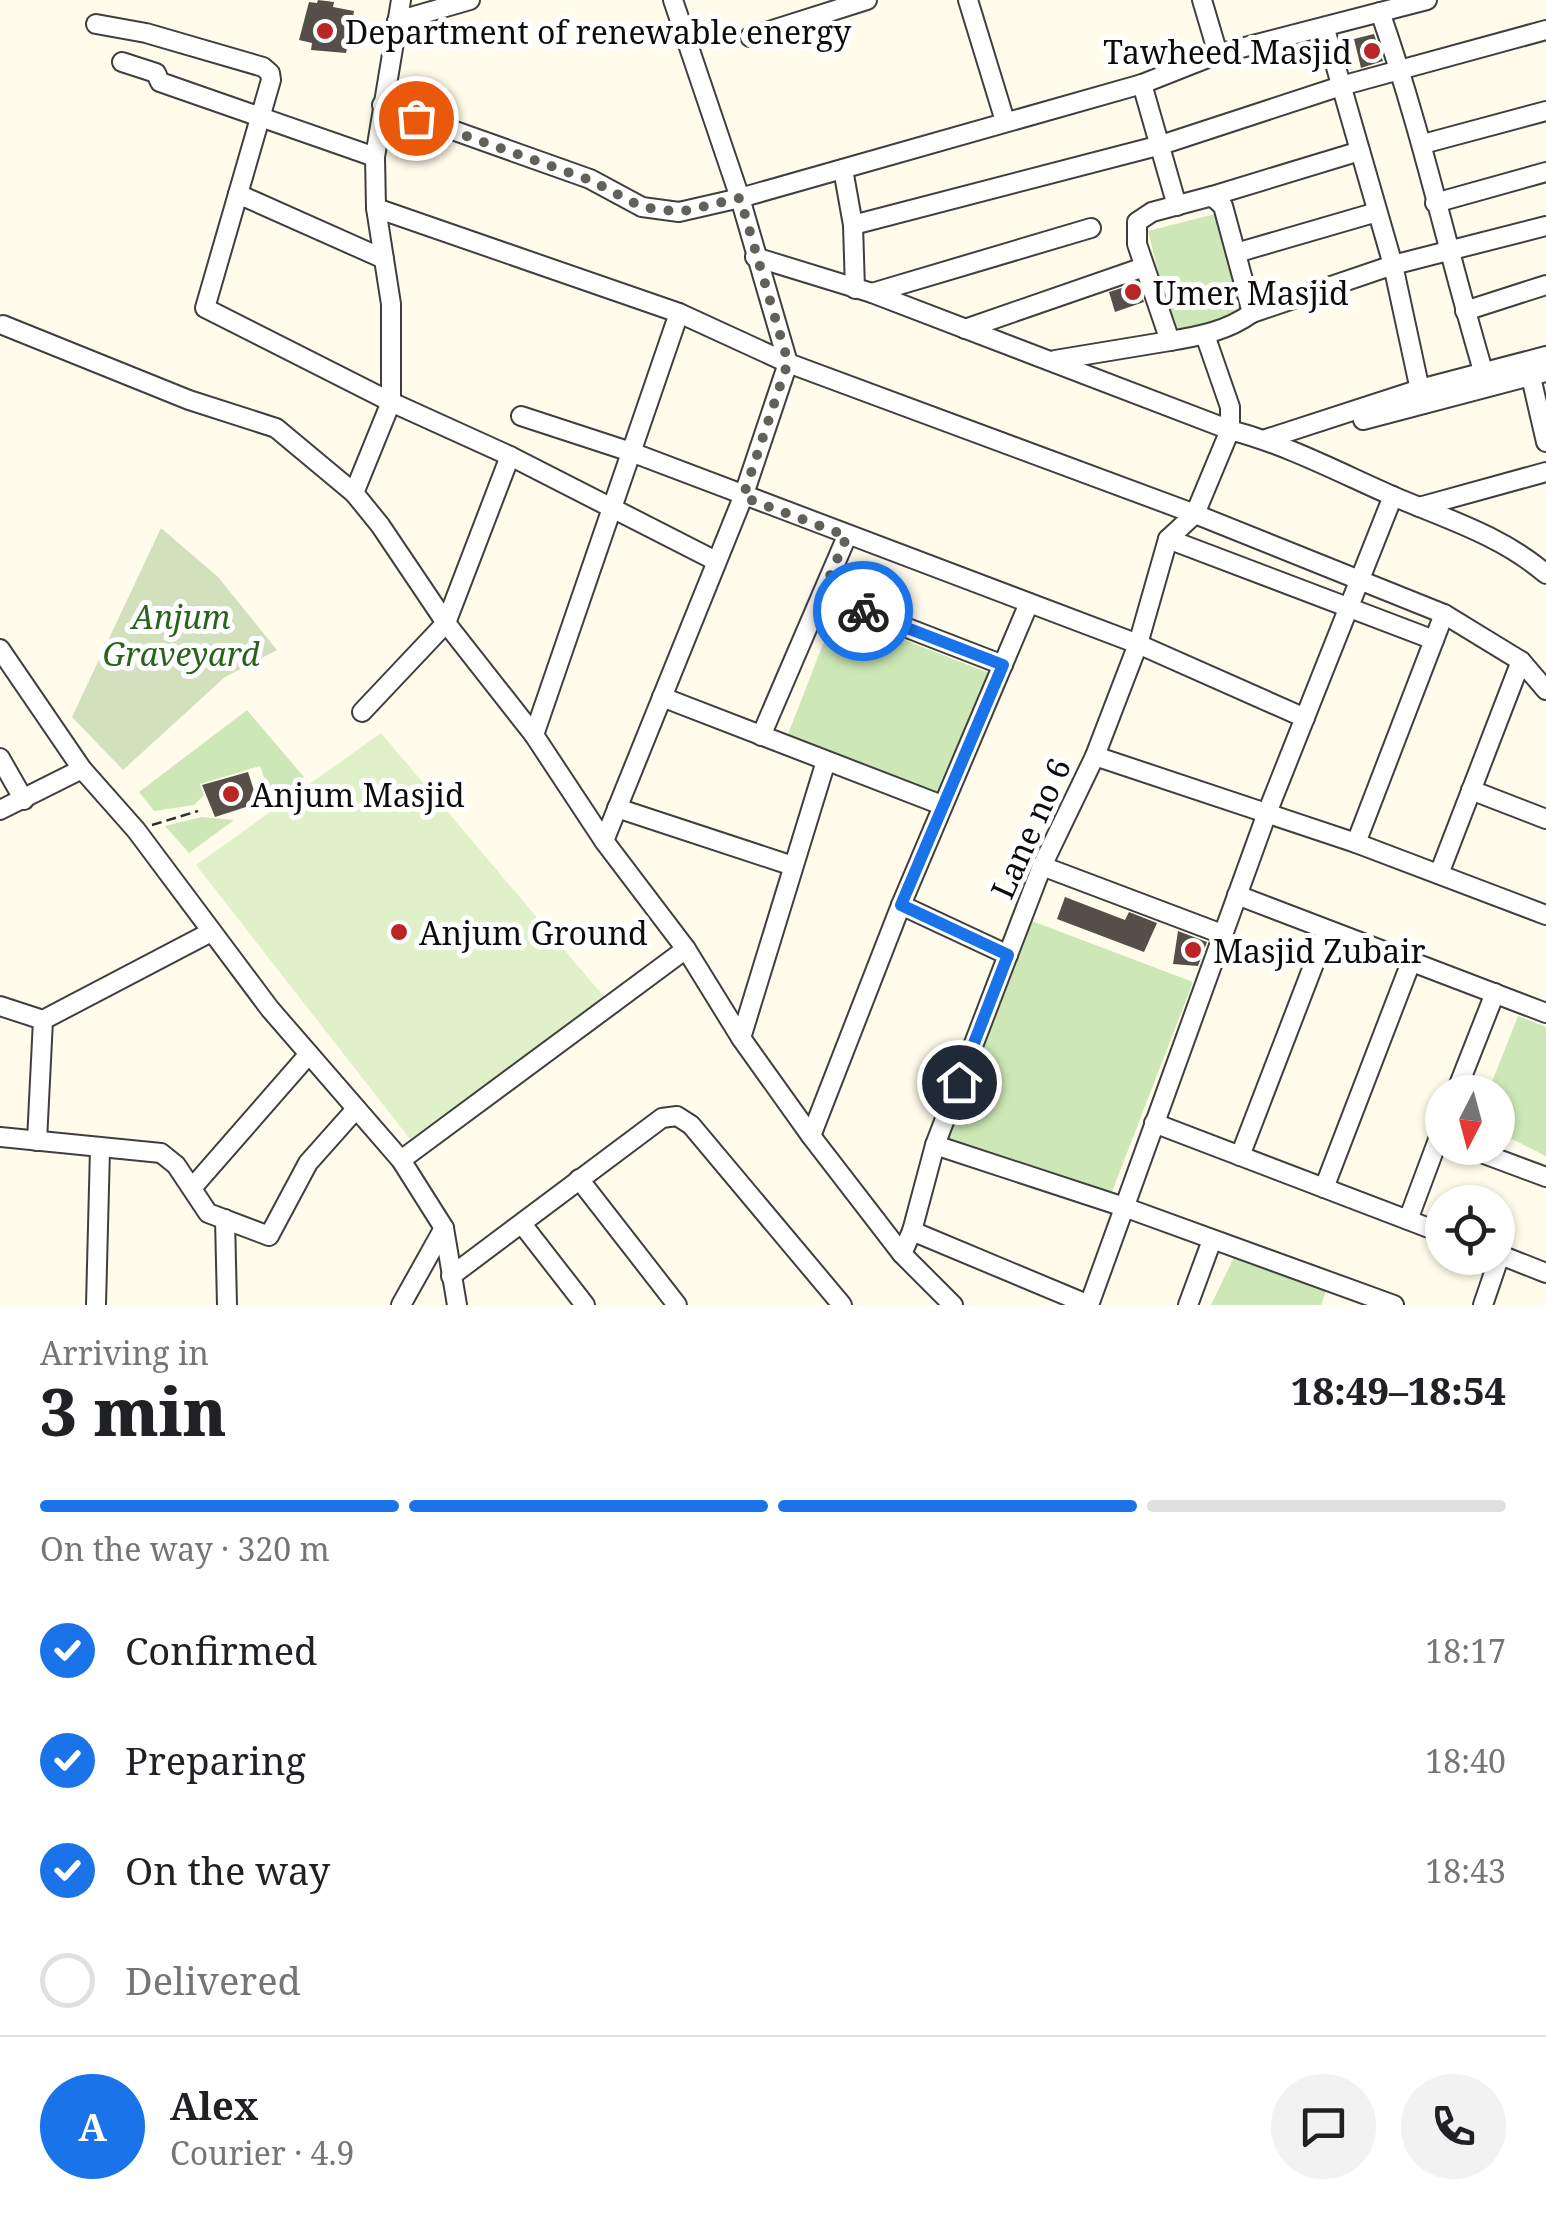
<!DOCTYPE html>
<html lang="en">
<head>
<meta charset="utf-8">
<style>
  :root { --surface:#fff; --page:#f2f2f2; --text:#202124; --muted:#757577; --line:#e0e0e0; --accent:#1a73e8 }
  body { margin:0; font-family:"Noto Serif",serif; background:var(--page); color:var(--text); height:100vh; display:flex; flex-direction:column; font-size:38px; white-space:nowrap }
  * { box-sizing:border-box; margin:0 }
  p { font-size:32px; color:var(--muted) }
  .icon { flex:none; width:55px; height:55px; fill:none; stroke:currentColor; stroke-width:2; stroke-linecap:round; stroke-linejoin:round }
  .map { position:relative; height:1305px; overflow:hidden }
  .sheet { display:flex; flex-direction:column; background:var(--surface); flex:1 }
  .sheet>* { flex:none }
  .needle { width:65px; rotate:186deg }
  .tools { position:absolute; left:1425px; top:1075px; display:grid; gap:20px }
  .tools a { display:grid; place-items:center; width:90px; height:90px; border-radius:50%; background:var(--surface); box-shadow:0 2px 8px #0004; font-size:50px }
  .pin { position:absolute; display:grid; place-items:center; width:85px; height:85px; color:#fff; margin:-42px; border:5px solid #fff; border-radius:50%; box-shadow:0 2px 10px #0007 }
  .courier { position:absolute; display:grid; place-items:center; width:100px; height:100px; margin:-50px; border:8px solid #1a73e8; border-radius:50%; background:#fff; color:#222; box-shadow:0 2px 12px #0007 }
  .overview em { font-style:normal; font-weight:800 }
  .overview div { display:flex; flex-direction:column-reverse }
  .overview { display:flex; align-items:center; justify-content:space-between; height:170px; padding:0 40px }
  h1 { font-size:65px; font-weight:800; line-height:75px }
  .bar { display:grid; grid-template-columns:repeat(4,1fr); gap:15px 10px; align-content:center; height:120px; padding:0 40px }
  .bar i { height:12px; border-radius:8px; background:var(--line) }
  .bar .on { background:var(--accent) }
  .bar p { grid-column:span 4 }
  .line { display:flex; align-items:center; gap:25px; padding:0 40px; border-top:2px solid var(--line) }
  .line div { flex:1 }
  .round { display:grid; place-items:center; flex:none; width:105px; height:105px; border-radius:52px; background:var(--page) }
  ol { padding:0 40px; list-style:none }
  li { display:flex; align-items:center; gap:30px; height:110px }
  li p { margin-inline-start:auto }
  li .icon { padding:10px; border-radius:50%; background:var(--accent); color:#fff; stroke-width:4 }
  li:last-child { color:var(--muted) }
  li i { width:55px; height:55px; border:5px solid var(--line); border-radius:50% }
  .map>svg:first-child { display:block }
</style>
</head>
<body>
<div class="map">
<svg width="1546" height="1305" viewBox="0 0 1546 1305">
  <rect width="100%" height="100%" fill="#fffceb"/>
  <g fill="#cde8b6">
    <path d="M1215 214 1241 314 1173 332 1148 231Z"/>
    <path d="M835 613 994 675 946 798 787 737Z"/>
    <path d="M247 710 304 777 271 797 260 766 200 784 204 795 194 805 154 811 139 792Z"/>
    <path d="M201 817 234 820 189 853 165 826Z"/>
    <path d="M1032 921 1193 982 1108 1202 948 1141Z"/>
    <path d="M1518 1016 1546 1027V1156L1498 1132V1092H1488Z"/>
    <path d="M1234 1257 1326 1291 1321 1305H1211Z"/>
  </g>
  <path fill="#d3e0be" d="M161 528 218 577 277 650 225 677 123 770 72 717Z"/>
  <path fill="#e0f0c8" d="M381 733 606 999 410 1139 196 865Z"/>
  <g fill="#554e49">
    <path d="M318 0 334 2 333 7 354 11 346 53 311 50 312 43 299 40 309 2 317 3Z"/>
    <path d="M1374 34 1383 61 1361 68 1354 39Z"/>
    <path d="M1137 283 1144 302 1115 312 1109 292Z"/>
    <path d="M248 772 258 803 215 817 202 785Z"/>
    <path d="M1065 897 1125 920 1129 912 1157 923 1144 952 1057 919Z"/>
    <path d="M1178 931 1207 942 1198 966 1173 964Z"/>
  </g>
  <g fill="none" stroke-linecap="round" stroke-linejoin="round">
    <defs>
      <g id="minor">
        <path d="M401 0 375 157 376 208 391 304V402L354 493 380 525 446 623 534 735 604 841 686 949 741 1038 811 1136 902 1254 953 1305"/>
        <path d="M968 0 1005 121"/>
        <path d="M1202 0 1218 54"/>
        <path d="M1380 12C1422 131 1448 254 1484 374"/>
        <path d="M397 21 470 0"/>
        <path d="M96 24 146 33 263 67 270 73 271 80 205 308 391 402 510 456 714 560"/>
        <path d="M1325 29 1393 265 1423 404"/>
        <path d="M750 37 867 0"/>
        <path d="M122 62 156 73 160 82 375 157"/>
        <path d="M1142 84 1177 206"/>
        <path d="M382 105 590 179 642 207 679 212 740 198 1142 84 1218 54 1427 0"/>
        <path d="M1423 144 1546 111"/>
        <path d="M843 169 853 225 855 289"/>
        <path d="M238 194 384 259"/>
        <path d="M1212 196 1223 206 1252 313C1227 331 1200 336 1170 341L1137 244V222L1152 212Z"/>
        <path d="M1212 196 1360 151"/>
        <path d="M1435 203 1546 172"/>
        <path d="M376 208 679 313 788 363 1195 514 1444 614 1521 661 1546 690"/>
        <path d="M853 225 1161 145 1341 86 1546 30"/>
        <path d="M1236 253 1377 212"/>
        <path d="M755 257 872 293 1230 430C1288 445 1340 473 1395 497 1447 519 1502 536 1546 574"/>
        <path d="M872 293 1091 228"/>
        <path d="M1465 311 1546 285"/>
        <path d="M1252 313 1393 265 1546 226"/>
        <path d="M3 325 189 400 276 428 354 493"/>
        <path d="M965 329 1144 267"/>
        <path d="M1055 360 1170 341"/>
        <path d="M1531 377 1546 442"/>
        <path d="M521 416 631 452 1138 644 1305 718"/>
        <path d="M1363 420 1546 372"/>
        <path d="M1266 439 1420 389 1546 356"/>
        <path d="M1419 507 1546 472"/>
        <path d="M1168 539 1434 640"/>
        <path d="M822 595 1003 665"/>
        <path d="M0 649 82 769"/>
        <path d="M662 697 934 802"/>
        <path d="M362 712 446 623 510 456"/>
        <path d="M534 735 679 313"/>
        <path d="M761 736 847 536"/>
        <path d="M1095 756 1356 843 1546 915"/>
        <path d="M0 758 24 800"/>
        <path d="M1471 790 1546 819"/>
        <path d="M617 808 793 866"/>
        <path d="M0 810 82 769 136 830 270 1009 401 1160 444 1228 457 1305"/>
        <path d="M604 841 743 497 788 363 740 198 673 0"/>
        <path d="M1356 843 1444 614"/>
        <path d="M1042 866 1222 934"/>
        <path d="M1439 874 1521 661"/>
        <path d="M1237 895 1546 1013"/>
        <path d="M901 905 1008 955"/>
        <path d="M0 1006 43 1020 211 932"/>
        <path d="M741 1038 826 761"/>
        <path d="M1456 1092 1495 993"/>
        <path d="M1154 1123 1442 1233"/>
        <path d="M811 1136 901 905 1029 603"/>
        <path d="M0 1137 161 1153 176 1165 208 1213 269 1236 308 1163 356 1109"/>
        <path d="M37 1141 43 1020"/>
        <path d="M935 1145 1124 1207 1394 1305"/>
        <path d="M1468 1148 1546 1177"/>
        <path d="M1240 1156 1327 930"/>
        <path d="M401 1160 686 949"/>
        <path d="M579 1179 677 1305"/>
        <path d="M192 1188 309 1054"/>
        <path d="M1324 1188 1411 962"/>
        <path d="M225 1219 227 1305"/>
        <path d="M1408 1220 1442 1129"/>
        <path d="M522 1224 585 1305"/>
        <path d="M912 1231 1089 1305"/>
        <path d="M902 1254 912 1231 935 1145 1042 866 1095 756 1138 644 1168 539 1195 514 1230 430V407L1205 335"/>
        <path d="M1498 1254 1546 1273"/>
        <path d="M451 1276 662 1118 677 1116 691 1125 842 1305"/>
        <path d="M96 1305 100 1149"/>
        <path d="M401 1305 444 1228"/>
        <path d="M1089 1305 1267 813 1393 496"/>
        <path d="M1188 1305 1212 1240"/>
        <path d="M1483 1305 1500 1255"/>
      </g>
    </defs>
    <use href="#minor" stroke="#3f3f3f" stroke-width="22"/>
    <path stroke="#2e2e2e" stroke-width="2.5" stroke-dasharray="10 5" stroke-linecap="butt" d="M152 825 198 811"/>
    <use href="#minor" stroke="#fff" stroke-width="18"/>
  </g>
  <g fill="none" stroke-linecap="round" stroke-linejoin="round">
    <path stroke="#61605a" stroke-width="10" stroke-dasharray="0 18" d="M416 118 590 180 642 207 680 212 740 198 788 362 743 497 847 536 822 595 863 611"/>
    <path stroke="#1a73e8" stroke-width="12" d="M863 611 1003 665 901 905 1008 955 959 1082"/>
  </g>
  <g fill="#ba2626" stroke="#fff" stroke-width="4">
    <circle cx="325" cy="31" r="10"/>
    <circle cx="1372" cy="51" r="10"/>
    <circle cx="1133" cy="292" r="10"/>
    <circle cx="231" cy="794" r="10"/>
    <circle cx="399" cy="932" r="10"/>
    <circle cx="1193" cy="950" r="10"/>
  </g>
  <g text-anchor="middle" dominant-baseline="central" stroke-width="10" stroke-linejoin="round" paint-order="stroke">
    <g font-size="32" fill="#0c0c0c" stroke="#fff" text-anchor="start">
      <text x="345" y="31">Department of renewable energy</text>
      <text x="1352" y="51" text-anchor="end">Tawheed Masjid</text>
      <text x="1153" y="292">Umer Masjid</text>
      <text x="251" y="794">Anjum Masjid</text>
      <text x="419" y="932">Anjum Ground</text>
      <text x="1213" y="950">Masjid Zubair</text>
    </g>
    <g font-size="32" font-style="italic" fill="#28631d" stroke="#fff">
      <text x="181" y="616">Anjum<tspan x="181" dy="37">Graveyard</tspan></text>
    </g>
    <g font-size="32" fill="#0c0c0c" stroke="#fff">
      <text transform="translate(1030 828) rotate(-66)">Lane no 6</text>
    </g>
  </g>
</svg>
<div class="tools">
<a><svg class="needle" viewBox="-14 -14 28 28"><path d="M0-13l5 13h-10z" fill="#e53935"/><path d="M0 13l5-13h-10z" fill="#757577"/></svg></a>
<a><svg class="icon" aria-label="locate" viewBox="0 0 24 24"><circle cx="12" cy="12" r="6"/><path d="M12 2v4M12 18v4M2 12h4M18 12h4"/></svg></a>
</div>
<div class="pin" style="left:416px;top:118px;background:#ea580c"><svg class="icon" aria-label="bag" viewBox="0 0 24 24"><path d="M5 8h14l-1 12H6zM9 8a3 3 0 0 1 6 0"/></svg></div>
<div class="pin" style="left:959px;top:1082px;background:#1f2937"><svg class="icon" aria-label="home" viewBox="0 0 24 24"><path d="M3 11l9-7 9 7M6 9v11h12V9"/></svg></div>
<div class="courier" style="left:863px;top:611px"><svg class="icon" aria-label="bike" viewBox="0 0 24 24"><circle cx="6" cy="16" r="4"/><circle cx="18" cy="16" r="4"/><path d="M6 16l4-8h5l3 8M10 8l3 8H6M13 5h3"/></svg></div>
</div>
<section class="sheet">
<div class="overview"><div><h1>3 min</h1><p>Arriving in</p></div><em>18:49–18:54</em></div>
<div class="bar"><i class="on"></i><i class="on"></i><i class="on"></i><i></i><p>On the way · 320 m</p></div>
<ol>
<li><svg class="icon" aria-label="check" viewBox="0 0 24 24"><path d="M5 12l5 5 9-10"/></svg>Confirmed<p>18:17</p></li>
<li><svg class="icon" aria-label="check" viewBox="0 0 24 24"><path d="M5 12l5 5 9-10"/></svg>Preparing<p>18:40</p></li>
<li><svg class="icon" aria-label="check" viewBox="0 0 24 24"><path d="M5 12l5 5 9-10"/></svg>On the way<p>18:43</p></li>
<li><i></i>Delivered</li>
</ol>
<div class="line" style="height:180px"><b class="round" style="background:var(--accent);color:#fff">A</b><div><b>Alex</b><p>Courier · 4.9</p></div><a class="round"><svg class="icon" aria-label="chat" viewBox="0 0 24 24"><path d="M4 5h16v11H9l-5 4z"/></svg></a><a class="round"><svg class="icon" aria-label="phone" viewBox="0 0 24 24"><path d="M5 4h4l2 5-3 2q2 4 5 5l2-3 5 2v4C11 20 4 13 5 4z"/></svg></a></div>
</section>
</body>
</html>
